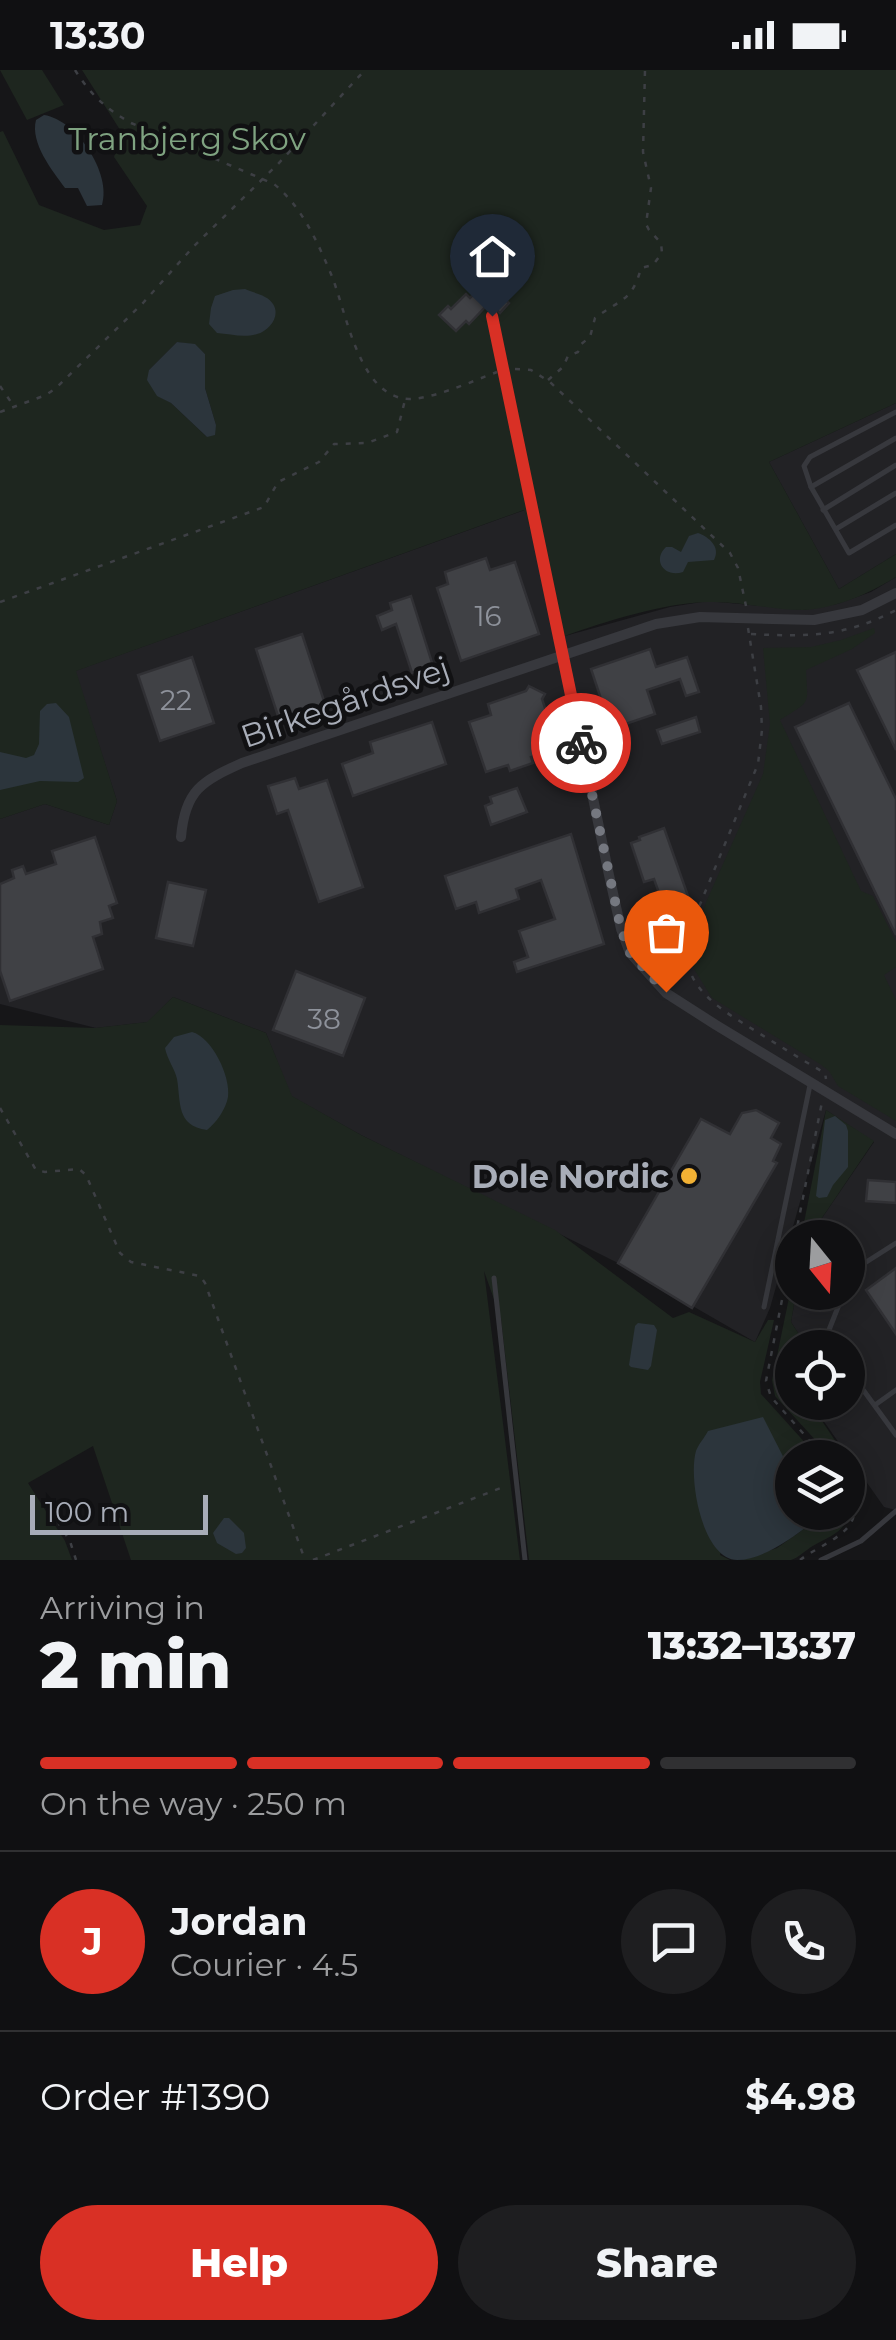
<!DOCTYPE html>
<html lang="en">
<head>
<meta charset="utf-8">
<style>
  :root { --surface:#101012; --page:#1e1e20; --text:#f1f3f6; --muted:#9c9d9f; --line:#303032; --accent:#d93025 }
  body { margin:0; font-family:Montserrat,sans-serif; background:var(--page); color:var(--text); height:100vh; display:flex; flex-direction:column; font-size:38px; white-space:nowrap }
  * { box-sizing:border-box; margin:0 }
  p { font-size:32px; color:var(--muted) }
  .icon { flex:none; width:55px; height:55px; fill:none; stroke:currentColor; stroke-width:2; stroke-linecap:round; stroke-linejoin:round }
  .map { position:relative; height:1490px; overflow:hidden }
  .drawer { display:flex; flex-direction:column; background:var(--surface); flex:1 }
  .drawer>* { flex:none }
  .needle { width:65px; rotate:162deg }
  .controls { position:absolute; left:775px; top:1150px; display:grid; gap:20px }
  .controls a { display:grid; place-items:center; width:90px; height:90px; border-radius:50%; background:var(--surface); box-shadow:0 5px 25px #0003,0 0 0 2px var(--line); font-size:50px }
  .scale { position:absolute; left:30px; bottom:25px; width:178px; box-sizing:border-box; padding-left:10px; border:5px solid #a8adb8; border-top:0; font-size:28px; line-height:35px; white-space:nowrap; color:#a8adb8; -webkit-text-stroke:8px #111113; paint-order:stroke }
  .pin { position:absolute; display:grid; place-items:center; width:85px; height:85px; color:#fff; margin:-102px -42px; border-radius:50% 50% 50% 0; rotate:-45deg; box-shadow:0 0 10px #0007 }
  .pin .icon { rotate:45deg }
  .courier { position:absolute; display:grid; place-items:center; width:100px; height:100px; margin:-50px; border:8px solid #d93025; border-radius:50%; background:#fff; color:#222; box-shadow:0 2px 12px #0007 }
  .summary em { font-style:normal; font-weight:800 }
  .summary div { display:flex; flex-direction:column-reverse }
  .summary { display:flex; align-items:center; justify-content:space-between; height:170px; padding:0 40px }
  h1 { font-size:65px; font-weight:800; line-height:75px }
  .bar { display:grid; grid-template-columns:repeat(4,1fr); gap:15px 10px; align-content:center; height:120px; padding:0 40px }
  .bar i { height:12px; border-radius:8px; background:var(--line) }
  .bar .on { background:var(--accent) }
  .bar p { grid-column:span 4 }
  .line { display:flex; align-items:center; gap:25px; padding:0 40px; border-top:2px solid var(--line) }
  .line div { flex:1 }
  .round { display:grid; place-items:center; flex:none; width:105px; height:105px; border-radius:52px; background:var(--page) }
  .action { display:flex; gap:20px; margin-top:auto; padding:20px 40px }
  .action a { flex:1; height:115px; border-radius:60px; background:var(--accent); color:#fff; font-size:40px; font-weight:800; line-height:115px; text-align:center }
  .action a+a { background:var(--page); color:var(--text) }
  .status { display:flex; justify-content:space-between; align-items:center; height:70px; padding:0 50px; background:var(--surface); direction:ltr }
  .status svg { height:28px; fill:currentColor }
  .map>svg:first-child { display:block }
</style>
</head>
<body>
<div class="status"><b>13:30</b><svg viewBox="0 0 49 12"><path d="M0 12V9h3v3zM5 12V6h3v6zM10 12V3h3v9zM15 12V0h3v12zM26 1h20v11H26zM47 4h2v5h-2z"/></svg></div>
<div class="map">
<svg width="896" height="1490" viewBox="0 0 896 1490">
  <rect width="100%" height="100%" fill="#161618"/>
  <g fill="#222225">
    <path d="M896 333V484L839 519 769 392Z"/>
    <path d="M525 440 565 566 670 537 708 531 803 540 837 534 871 522 896 507V1440L884 1437 811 1333 848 1332V1278L807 1277 791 1252 796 1223 848 1222V1168L809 1167 874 1072 826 1040 770 1238 755 1272 618 1193 361 1065 291 1026 266 963 173 927 148 952 96 958 0 934V749L45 734 109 755 117 731 75 601Z"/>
  </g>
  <g fill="#1e261f" fill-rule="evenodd">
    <path d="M0 0H42L64 35 27 50Z"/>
    <path d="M82 0H896V333L769 392 839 519 896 484V507C868 524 835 539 802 540 771 540 739 531 708 532 669 532 602 552 565 566L524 440 76 601 117 731 109 755 45 734 0 749V62L3 61 39 135 104 160 140 155 147 136 114 87 122 63ZM177 272 195 275 205 284V318L216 355 207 367 171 333 157 325 149 300Z"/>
    <path d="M874 558 875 563 852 579 806 600C808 637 811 630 780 650L861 821 873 826 896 872V897L884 905 896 930V1051L838 1016 829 1001 820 994 712 928 694 899 690 887V875L707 830 763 704 770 654 763 578 811 577 841 570Z"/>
    <path d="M173 927 266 963 292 1026 361 1065 555 1160 673 1248 689 1242 755 1272 768 1250H774L760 1312 761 1324 818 1387 792 1388V1404L762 1348 720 1485 730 1490H529L501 1249 484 1201 520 1490H131L93 1376 28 1413 65 1471 72 1490H0V955L95 958 147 952Z"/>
    <path d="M826 1040 874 1071 809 1167 801 1168Z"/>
    <path d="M792 1213V1222L796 1223 791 1252 807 1277 792 1278V1332L810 1333 846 1387H831L775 1326 772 1310Z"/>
    <path d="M848 1431C852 1461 833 1464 811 1477 805 1481 798 1488 791 1490 776 1490 757 1490 742 1490L777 1478 808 1456 809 1443 848 1442Z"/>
  </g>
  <g fill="#2c353c">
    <path d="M44 45C77 50 112 104 102 135L87 136 78 118H65C52 100 30 73 36 50Z"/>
    <path d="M245 219C253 223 268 225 273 234 281 246 269 261 257 264 244 268 230 264 217 263L209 254 211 238 215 226 233 220Z"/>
    <path d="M177 272 195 274 205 284V318L216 355 215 365 207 367 171 333 157 326 147 310 149 300Z"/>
    <path d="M698 463C709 467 721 477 714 490L688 492 683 502C664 508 652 490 666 477H672L681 482 689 466Z"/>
    <path d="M56 633 69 647 84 708 78 712 40 711 0 720V682L26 688 34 685 39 674 40 641 47 634Z"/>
    <path d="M192 962C212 967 231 1007 228 1027 226 1039 216 1053 207 1060 176 1056 181 1032 177 1009 175 999 167 989 165 978L174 967Z"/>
    <path d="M835 1046 846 1055 848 1061V1097L833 1115 827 1127 819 1128 816 1126 825 1050Z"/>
    <path d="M638 1253 654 1255 657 1260 651 1296 648 1300 631 1297 629 1295 635 1256Z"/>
    <path d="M763 1347 792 1404V1442L809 1443 808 1456C789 1470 761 1490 737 1490 702 1489 688 1408 696 1381 698 1375 705 1367 708 1361Z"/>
    <path d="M224 1448H229L244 1463 246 1478 242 1483 236 1484 217 1473 213 1463Z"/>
  </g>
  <g fill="#404145" stroke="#303034" stroke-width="2.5">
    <path d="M482 216 492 225 496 221 509 233 500 243 489 233 469 254 466 251 456 261 439 245 448 236 451 239 466 224 470 228Z"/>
    <path d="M486 488 490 500 515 492 539 564 461 591 437 518 448 514 445 502Z"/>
    <path d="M411 526 433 596 412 603 396 554 382 560 377 546 392 540 390 533Z"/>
    <path d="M302 564 325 634 279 649 256 579Z"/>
    <path d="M650 579 656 597 687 587 699 622 686 626 680 609 647 620 655 644 611 659 591 599Z"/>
    <path d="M896 582V680L857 600Z"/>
    <path d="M192 587 214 653 160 671 138 605Z"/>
    <path d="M529 616 545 624 542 629 549 650 539 654 548 682 531 687 533 693 510 701 508 695 486 702 469 652 491 645 488 634 526 621Z"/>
    <path d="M849 633 896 729V865L795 657Z"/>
    <path d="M696 647 700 662 662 674 657 660Z"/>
    <path d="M432 652 446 694 353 726 342 694 373 683 370 672Z"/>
    <path d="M295 708 299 719 327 710 363 817 319 832 288 740 277 744 268 716Z"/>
    <path d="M517 718 527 742 491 755 485 736 492 733 490 727Z"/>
    <path d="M664 758 688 826 663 834 654 809 644 812 631 773 640 770 639 767Z"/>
    <path d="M571 764 604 874 517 902 514 892 528 887 519 861 555 849 541 810 516 819 519 829 479 843 476 832 456 839 445 806Z"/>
    <path d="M95 767 117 833 109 836 113 848 100 852 102 864 93 867 103 899 10 931 0 901V814L14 808 12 800 23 796 26 804 56 794 52 781Z"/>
    <path d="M168 812 206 820 193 876 156 868Z"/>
    <path d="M296 901 365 928 343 986 273 960Z"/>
    <path d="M756 1040 779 1053 771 1068 781 1074 773 1091 777 1093 692 1238 618 1193 701 1049 730 1064 742 1043Z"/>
    <path d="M868 1110 896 1112V1133L866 1131Z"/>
    <path d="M896 1198V1264L866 1220Z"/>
  </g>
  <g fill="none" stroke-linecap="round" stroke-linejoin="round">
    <g stroke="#3d3f44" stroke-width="2.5" stroke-dasharray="5 8" stroke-linecap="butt">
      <path d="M75 0C90 24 106 39 131 53L274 114C302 137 317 171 331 204 346 240 357 318 401 328 423 334 475 310 497 302"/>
      <path d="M515 299 531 300 550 312 730 483 738 498 746 536"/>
      <path d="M548 310 563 297 568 286 578 282 580 275 590 267 595 248C620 229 632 232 641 198L653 195 662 183 661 173 649 160 646 154 651 118 643 82 645 0"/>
      <path d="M0 316 13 335"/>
      <path d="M0 342 46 325 56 318 143 233 194 176 278 94 365 0"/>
      <path d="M0 532 264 437 278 412 319 392 334 374 367 373 397 362 405 330"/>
      <path d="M748 558 761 637 762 660 758 694 689 861C675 915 719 938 757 962 780 976 802 990 825 1003L826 1009"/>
      <path d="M751 564C807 567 845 567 896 540"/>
      <path d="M0 1038 36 1100 45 1102 79 1099 86 1105 120 1183 131 1192 200 1206 205 1213 305 1490"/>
      <path d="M795 1168 822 1032"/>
      <path d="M792 1179 766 1311 771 1327 825 1388"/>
      <path d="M50 1440 70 1471 76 1490"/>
      <path d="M313 1490 506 1416"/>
      <path d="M800 1490C826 1470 872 1461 848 1416"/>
    </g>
    <g stroke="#37383d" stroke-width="5">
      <path d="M493 246 563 584"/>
      <path d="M896 342 810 387 804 396 811 417 849 483 896 455"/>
      <path d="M811 417 896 368"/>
      <path d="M823 440 896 395"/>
      <path d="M836 459 896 423"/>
      <path d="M494 1208 525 1490"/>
      <path d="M848 1214 852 1201 896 1173"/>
      <path d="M764 1237 810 1015"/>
      <path d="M831 1278 825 1270 844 1222"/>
      <path d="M848 1299 896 1365"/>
      <path d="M875 1335 896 1320"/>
      <path d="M821 1490 861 1471 896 1441"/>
    </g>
    <g stroke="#37383d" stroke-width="10">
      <path d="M563 584 609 805 621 859 630 883 666 923 716 955 896 1064"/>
      <path d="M181 767C185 720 202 711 242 693L656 554 700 547 814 550 862 540 896 523"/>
    </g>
  </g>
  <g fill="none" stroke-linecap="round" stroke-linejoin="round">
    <path stroke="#757880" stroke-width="10" stroke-dasharray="0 18" d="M581 673 621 859 630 883 666 922"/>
    <path stroke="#d93025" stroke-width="12" d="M492 246 581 673"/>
  </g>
  <circle fill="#f2b134" stroke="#111113" stroke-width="4" cx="689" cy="1106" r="10"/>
  <g text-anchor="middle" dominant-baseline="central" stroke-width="9" stroke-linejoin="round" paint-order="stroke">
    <g font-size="28" fill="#8e929b">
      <text x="488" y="546">16</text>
      <text x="176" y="630">22</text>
      <text x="324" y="949">38</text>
    </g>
    <g font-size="32" fill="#7fa381" stroke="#111113">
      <text x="187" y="68">Tranbjerg Skov</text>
    </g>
    <g font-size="32" fill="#a8adb8" stroke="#111113">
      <text transform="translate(345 632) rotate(-19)">Birkegårdsvej</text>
    </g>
    <g font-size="32" font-weight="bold" fill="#a8adb8" stroke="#111113" text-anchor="end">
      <text x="669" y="1106">Dole Nordic</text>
    </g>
  </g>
</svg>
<div class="controls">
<a><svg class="needle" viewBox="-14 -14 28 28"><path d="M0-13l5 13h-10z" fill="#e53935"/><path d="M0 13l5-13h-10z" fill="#9c9d9f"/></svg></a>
<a><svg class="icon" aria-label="locate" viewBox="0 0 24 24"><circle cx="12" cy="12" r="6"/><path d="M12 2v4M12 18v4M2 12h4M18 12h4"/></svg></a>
<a><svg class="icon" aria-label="layers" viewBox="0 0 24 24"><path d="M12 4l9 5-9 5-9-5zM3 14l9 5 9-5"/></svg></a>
</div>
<div class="scale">100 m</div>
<div class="pin" style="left:666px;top:922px;background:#ea580c"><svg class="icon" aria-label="bag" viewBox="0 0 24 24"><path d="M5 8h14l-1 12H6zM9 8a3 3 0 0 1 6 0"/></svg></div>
<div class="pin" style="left:492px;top:246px;background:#1f2937"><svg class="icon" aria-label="home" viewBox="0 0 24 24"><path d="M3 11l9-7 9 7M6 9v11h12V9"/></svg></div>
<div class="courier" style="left:581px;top:673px"><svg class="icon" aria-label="bike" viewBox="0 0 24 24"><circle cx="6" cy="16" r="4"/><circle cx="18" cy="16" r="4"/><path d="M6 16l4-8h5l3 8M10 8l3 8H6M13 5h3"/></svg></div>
</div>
<section class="drawer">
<div class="summary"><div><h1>2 min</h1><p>Arriving in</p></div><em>13:32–13:37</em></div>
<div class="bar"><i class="on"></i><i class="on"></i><i class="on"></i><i></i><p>On the way · 250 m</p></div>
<div class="line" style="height:180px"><b class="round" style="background:var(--accent);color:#fff">J</b><div><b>Jordan</b><p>Courier · 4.5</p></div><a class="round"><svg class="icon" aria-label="chat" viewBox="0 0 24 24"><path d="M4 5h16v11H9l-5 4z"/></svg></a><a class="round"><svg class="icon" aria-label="phone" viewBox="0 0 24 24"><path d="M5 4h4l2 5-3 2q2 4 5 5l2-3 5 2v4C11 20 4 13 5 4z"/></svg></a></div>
<div class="line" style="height:130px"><div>Order #1390</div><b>$4.98</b></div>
<div class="action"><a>Help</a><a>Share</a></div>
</section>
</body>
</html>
